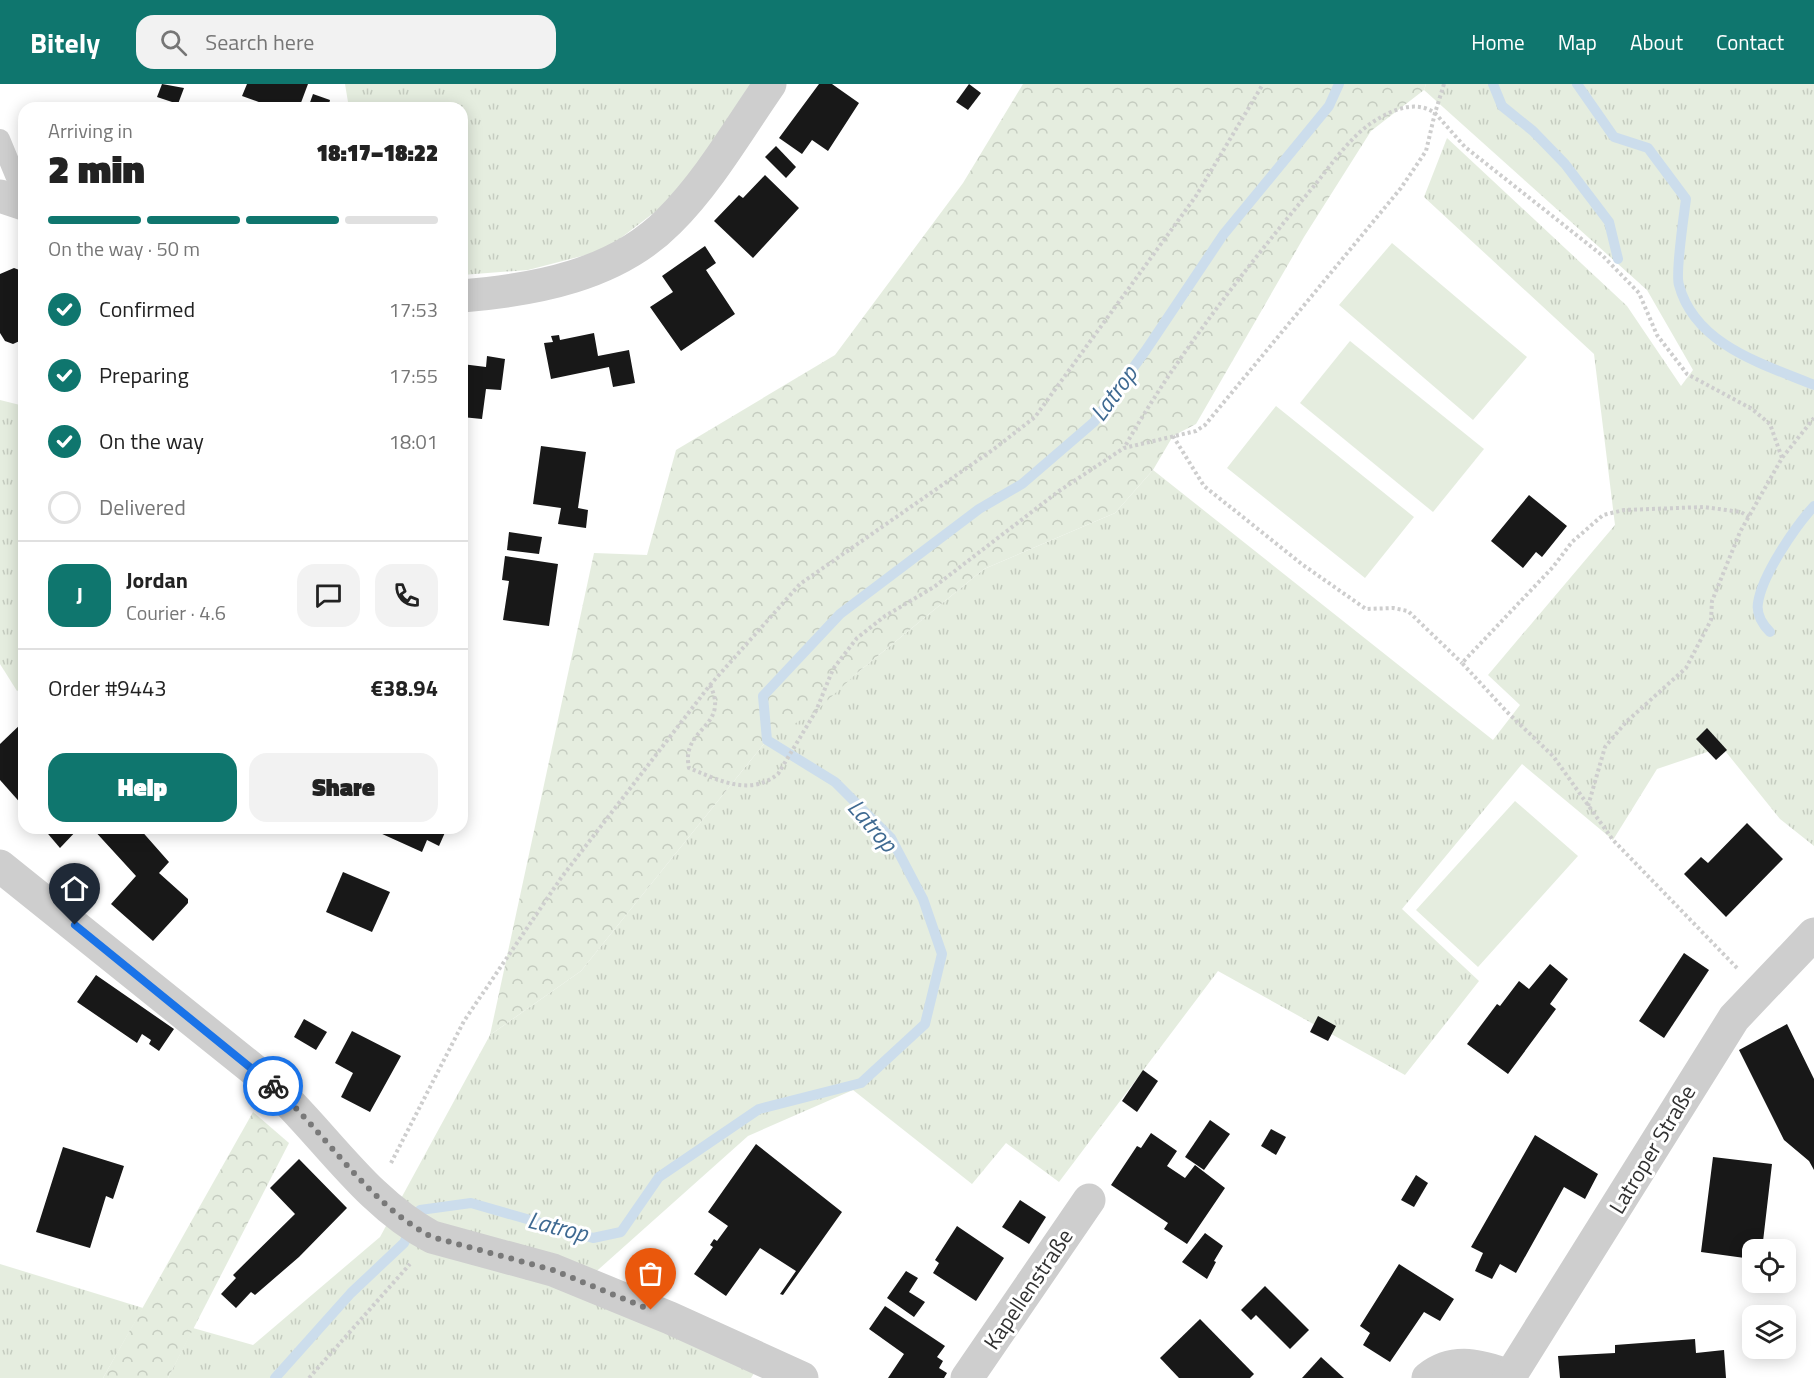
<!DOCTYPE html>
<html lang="en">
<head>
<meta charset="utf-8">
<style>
  :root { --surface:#fff; --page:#f2f2f2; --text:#222; --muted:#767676; --line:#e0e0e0; --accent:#0f766e }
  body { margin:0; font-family:"Titillium Web",sans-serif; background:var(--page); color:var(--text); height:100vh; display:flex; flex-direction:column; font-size:22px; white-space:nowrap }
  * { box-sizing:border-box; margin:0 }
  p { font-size:20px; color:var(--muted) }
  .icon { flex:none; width:33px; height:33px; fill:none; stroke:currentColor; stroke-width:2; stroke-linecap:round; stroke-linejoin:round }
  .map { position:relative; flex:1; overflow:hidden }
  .panel { position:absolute; left:18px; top:18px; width:450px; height:732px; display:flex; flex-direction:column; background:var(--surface); border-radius:18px; box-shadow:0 3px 15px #0003 }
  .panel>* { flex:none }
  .controls { position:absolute; left:1742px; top:1155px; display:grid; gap:12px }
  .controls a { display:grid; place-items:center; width:54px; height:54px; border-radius:12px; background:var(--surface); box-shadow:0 3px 15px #0003; font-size:30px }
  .pin { position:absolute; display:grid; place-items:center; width:51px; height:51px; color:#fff; margin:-62px -26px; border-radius:50% 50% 50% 0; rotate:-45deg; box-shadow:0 0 6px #0007 }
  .pin .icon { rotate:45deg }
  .courier { position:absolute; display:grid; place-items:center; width:60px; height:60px; margin:-30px; border:4px solid #1a73e8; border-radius:50%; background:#fff; color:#222; box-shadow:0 2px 8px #0007 }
  .head em { font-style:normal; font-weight:800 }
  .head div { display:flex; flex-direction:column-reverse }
  .head { display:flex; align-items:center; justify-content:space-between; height:102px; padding:0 30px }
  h1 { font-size:39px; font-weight:800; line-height:45px }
  .bar { display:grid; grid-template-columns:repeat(4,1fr); gap:9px 6px; align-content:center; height:72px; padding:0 30px }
  .bar i { height:8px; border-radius:4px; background:var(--line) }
  .bar .current { background:var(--accent) }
  .bar p { grid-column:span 4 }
  .line { display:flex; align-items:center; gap:15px; padding:0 30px; border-top:2px solid var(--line) }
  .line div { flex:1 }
  .round { display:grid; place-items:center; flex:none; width:63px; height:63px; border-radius:18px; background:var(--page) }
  ol { padding:0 30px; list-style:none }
  li { display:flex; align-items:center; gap:18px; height:66px }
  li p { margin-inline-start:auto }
  li .icon { padding:6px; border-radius:50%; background:var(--accent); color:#fff; stroke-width:4 }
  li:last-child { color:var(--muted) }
  li i { width:33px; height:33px; border:3px solid var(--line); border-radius:50% }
  .action { display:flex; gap:12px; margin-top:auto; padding:12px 30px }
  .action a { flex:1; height:69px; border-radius:18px; background:var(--accent); color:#fff; font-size:24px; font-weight:800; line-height:69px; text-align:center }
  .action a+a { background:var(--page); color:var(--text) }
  header { display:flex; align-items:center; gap:36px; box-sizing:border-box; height:84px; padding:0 30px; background:var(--accent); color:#fff }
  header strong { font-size:28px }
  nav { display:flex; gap:33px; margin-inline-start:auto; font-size:21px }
  .search { width:420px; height:54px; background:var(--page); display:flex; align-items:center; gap:15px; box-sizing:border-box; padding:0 21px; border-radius:18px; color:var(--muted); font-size:22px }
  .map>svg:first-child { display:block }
</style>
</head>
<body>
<header>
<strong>Bitely</strong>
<div class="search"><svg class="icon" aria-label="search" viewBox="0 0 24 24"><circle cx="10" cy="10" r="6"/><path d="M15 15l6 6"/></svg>Search here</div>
<nav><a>Home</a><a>Map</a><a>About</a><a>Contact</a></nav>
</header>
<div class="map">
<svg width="1814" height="1294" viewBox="0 0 1814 1294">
  <defs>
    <pattern id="grass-tufts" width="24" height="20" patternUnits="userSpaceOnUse" patternTransform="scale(1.5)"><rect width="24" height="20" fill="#e5eddf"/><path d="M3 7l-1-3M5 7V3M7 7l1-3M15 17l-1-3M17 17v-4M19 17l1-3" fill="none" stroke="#c5ccc0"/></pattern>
    <pattern id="forest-crowns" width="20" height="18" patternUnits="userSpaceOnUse" patternTransform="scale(1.5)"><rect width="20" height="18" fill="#e5eddf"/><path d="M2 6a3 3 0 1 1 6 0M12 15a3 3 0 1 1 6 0" fill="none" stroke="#c5ccc0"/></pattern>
  </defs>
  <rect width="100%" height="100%" fill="#fff"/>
  <g fill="url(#grass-tufts)">
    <path d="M345 0H754L672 115 605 166 528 186 462 191V24H349Z"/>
    <path d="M1426 0H1814V762L1780 735 1722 663 1657 685 1613 756 1522 680 1402 825 1479 897 1405 991 1218 887 1059 1098 1006 1059 972 1100 853 1006 748 1052 571 1210 756 1286 751 1294H168L193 1244 253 1261 380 1153 490 951 581 887 767 656 857 589 984 485 1115 429 1153 386 1493 656 1520 621 1488 591 1615 441 1594 270 1424 113 1447 54 1627 222 1681 302 1693 286 1647 206 1424 6Z"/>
    <path d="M0 316 24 322V604L17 607 0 580Z"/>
    <path d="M0 1180 143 1224 103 1294H0Z"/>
  </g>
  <g fill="url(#forest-crowns)">
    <path d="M1023 0H1426L1424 6 1371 47 1304 153 1196 340 1173 352 1153 386 1115 429 984 485 857 589 816 627 767 656 581 887 490 951 594 469 647 471 676 366 835 271 963 99Z"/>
    <path d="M253 1028 289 1059 168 1294H103Z"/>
  </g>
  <g fill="#e5eddf">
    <path d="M1392 159 1527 273 1473 336 1339 221Z"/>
    <path d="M1350 257 1484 365 1433 428 1300 319Z"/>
    <path d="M1276 322 1414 433 1365 494 1227 384Z"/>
    <path d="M1515 717 1578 772 1478 883 1416 826Z"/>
  </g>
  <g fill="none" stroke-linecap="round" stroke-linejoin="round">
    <g stroke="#ccddec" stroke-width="10">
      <path d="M1493 0 1502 22 1533 47 1565 80 1609 138 1618 175"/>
      <path d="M1577 0 1614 53 1648 64 1686 115C1684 131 1675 190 1679 201 1695 261 1763 280 1814 301"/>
      <path d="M1770 548C1763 541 1756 530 1758 519 1762 491 1795 443 1814 422"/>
      <path d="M275 1294 351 1209 404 1159 420 1126 471 1119 593 1154 621 1148 659 1093 759 1025 861 999 925 940 942 870 923 815 891 754 835 698 767 656 763 612 840 530 979 425 1022 400 1094 338 1146 266 1223 151 1329 22 1339 0"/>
    </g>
  </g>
  <g fill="#181818">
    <path d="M162 0 184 4 178 20 157 13Z"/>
    <path d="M247 0H308L299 24H275L242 12Z"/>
    <path d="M819 0H832L859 19 828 67 812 56 802 70 779 54Z"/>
    <path d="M969 0 981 9 968 26 956 18Z"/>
    <path d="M313 10 330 16 328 24H308Z"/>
    <path d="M776 62 796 83 786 94 765 73Z"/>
    <path d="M765 91 799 124 753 174 714 137 739 111 743 114Z"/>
    <path d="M705 162 716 179 706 186 735 230 681 267 650 223 673 208 662 192Z"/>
    <path d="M14 184 22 187 24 191V255L13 260 5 257 0 249V190Z"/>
    <path d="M594 249 598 272 629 266 635 299 613 303 609 283 551 295 544 259 553 258 551 252 559 251 560 256Z"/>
    <path d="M487 272 505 275 501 306 486 305 482 335 462 333V280L486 283Z"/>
    <path d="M541 362 586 368 578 424 588 426 586 444 558 440 561 424 533 420Z"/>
    <path d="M1529 411 1567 442 1542 473 1536 468 1523 484 1491 457Z"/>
    <path d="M509 448 542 453 539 470 507 466Z"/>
    <path d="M505 472 558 480 549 542 503 536 509 497 502 496Z"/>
    <path d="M24 637V723L0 696V660Z"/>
    <path d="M1707 644 1727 666 1716 676 1696 655Z"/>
    <path d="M1747 739 1783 775 1726 833 1684 790 1701 773 1708 779Z"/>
    <path d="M43 744H79L60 764Z"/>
    <path d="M92 744H139L169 778 159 789 188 815V819L153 857 111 820 136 792Z"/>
    <path d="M382 744H447L439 762 427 756 422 768 380 749Z"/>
    <path d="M343 788 390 808 372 848 326 828Z"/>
    <path d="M1684 869 1709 886 1664 954 1639 937Z"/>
    <path d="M1550 880 1568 895 1550 920 1556 925 1508 990 1467 960 1497 920 1500 922 1519 897 1529 905Z"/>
    <path d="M96 891 174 945 159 967 149 960 151 956 142 950 137 959 77 918Z"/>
    <path d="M1318 932 1336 942 1328 957 1310 948Z"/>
    <path d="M304 935 327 948 316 966 294 953Z"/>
    <path d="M1787 940 1814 995V1086L1809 1077 1784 1056 1739 966Z"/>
    <path d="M352 947 401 972 370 1028 341 1013 353 989 335 979Z"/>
    <path d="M1143 986 1158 997 1137 1028 1122 1017Z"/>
    <path d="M1210 1036 1230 1050 1204 1086 1185 1073Z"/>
    <path d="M1271 1045 1286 1053 1276 1071 1261 1062Z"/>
    <path d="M1151 1049 1177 1067 1167 1082 1185 1094 1195 1081 1225 1104 1187 1160 1164 1145 1168 1139 1111 1101 1137 1062 1141 1064Z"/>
    <path d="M1535 1051 1598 1090 1585 1115 1564 1103 1516 1189 1500 1180 1492 1195 1475 1187 1483 1169 1471 1163Z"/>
    <path d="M756 1060 842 1128 783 1211 780 1210 796 1187 760 1164 726 1212 694 1190 713 1163 710 1161 714 1155 717 1157 728 1142 708 1128Z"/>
    <path d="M63 1063 124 1082 113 1115 106 1112 90 1164 36 1148Z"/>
    <path d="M1713 1073 1772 1080 1762 1166H1752V1175L1701 1168Z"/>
    <path d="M299 1075 347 1124 299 1173 255 1211 251 1208 236 1224 221 1210 236 1194 233 1191 295 1130 270 1104Z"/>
    <path d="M1416 1091 1428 1099 1414 1123 1401 1116Z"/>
    <path d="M1020 1116 1046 1133 1029 1160 1002 1143Z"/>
    <path d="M957 1142 1004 1174 976 1217 933 1189 939 1179 935 1176Z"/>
    <path d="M1205 1149 1223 1162 1214 1177 1216 1178 1207 1195 1182 1178Z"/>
    <path d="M1399 1180 1454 1215 1440 1237 1424 1228 1390 1278 1363 1261 1370 1249 1360 1242Z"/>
    <path d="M906 1187 918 1194 909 1208 925 1218 914 1233 887 1214Z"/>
    <path d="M1265 1202 1309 1246 1290 1265 1256 1231 1251 1236 1241 1226Z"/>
    <path d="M885 1222 945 1262 937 1273 943 1277 939 1284 947 1289 944 1294H888L904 1270 869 1245Z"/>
    <path d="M1200 1235 1254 1290 1250 1294H1179L1160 1274Z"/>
    <path d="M1695 1255 1696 1269 1724 1266 1726 1294H1560L1558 1272 1615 1269V1261Z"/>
    <path d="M1321 1273 1344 1294H1302Z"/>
  </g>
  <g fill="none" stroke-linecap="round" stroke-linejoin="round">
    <g stroke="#cecece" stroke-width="4" stroke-dasharray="3 3" stroke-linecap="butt">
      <path d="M1444 0 1435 29 1465 63 1603 172 1639 209 1657 251 1687 290 1752 325 1770 340 1782 374"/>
      <path d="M1173 352 1204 402 1303 481 1366 525 1393 524 1408 527 1462 579"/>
      <path d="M710 601C731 644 680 643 689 684 719 696 749 713 778 690L816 627 833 585 857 554 885 532 934 503 1059 407 1124 364 1196 347 1205 341 1401 104 1426 67 1435 29C1416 16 1394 25 1376 36 1351 51 1332 80 1314 102 1246 184 1176 272 1124 364"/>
      <path d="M1588 722 1605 663 1626 638 1686 584 1711 536 1712 517 1740 448 1782 374 1814 334"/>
      <path d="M1737 884 1613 756 1553 672 1507 628 1462 579 1553 483 1572 458 1603 431 1624 426 1704 423 1741 428 1749 433"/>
      <path d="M391 1079 464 937 561 794 710 601 800 500 994 365 1035 333 1196 112 1263 0"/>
      <path d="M309 1294 410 1180"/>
    </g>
    <path stroke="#cecece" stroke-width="20" d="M0 55 24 113"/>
    <g stroke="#cecece" stroke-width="33">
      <path d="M0 112 24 120"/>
      <path d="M462 212C535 206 616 191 669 137 709 97 738 46 770 0"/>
      <path d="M0 782 264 994C321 1045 364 1117 432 1153L553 1186 670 1234 802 1294"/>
      <path d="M967 1294 1089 1116"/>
      <path d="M1428 1294C1454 1273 1482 1282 1510 1292"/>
      <path d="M1509 1294 1734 934 1814 850"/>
    </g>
  </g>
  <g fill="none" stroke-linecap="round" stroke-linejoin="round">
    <path stroke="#797979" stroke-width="6" stroke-dasharray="0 10.8" d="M273 1002C327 1050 367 1119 432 1153L553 1186 651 1226"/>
    <path stroke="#1a73e8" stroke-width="8" d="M75 841 273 1002"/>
  </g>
  <g text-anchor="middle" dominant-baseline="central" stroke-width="6" stroke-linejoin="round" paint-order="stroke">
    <g font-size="22" fill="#313131" stroke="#fff">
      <text transform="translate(1652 1065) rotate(-59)">Latroper Straße</text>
      <text transform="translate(1028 1205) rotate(-56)">Kapellenstraße</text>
    </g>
    <g font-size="24" font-style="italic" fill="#3f6a92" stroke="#fff">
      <text transform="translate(1113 309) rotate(-54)">Latrop</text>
      <text transform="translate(873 741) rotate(49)">Latrop</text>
      <text transform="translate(558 1142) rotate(14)">Latrop</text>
    </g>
  </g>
</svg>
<div class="controls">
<a><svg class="icon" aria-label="locate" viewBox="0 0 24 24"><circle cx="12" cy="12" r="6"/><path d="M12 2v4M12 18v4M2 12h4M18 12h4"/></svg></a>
<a><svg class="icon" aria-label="layers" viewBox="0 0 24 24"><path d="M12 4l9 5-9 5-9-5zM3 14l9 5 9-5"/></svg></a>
</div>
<div class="pin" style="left:651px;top:1226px;background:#ea580c"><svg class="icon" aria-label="bag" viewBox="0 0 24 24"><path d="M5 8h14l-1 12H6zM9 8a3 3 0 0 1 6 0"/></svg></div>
<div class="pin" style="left:75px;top:841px;background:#1f2937"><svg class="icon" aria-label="home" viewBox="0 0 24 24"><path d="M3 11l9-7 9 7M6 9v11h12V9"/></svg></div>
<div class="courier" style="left:273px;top:1002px"><svg class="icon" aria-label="bike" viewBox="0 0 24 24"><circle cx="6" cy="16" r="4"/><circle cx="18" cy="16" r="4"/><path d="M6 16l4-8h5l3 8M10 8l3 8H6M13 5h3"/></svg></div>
<section class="panel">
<div class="head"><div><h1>2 min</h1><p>Arriving in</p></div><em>18:17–18:22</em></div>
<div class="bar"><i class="current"></i><i class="current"></i><i class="current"></i><i></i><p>On the way · 50 m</p></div>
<ol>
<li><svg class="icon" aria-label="check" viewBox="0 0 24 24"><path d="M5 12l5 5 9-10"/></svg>Confirmed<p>17:53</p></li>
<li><svg class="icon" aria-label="check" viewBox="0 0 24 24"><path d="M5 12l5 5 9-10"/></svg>Preparing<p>17:55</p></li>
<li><svg class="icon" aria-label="check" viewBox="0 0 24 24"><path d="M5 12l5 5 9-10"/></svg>On the way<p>18:01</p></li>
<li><i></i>Delivered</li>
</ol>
<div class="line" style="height:108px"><b class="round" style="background:var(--accent);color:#fff">J</b><div><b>Jordan</b><p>Courier · 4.6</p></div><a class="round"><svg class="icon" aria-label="chat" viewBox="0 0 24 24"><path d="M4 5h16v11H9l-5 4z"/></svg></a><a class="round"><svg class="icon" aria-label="phone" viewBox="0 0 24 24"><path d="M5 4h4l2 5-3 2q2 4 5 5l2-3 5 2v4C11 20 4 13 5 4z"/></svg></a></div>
<div class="line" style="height:78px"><div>Order #9443</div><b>€38.94</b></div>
<div class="action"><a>Help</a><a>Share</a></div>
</section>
</div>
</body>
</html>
